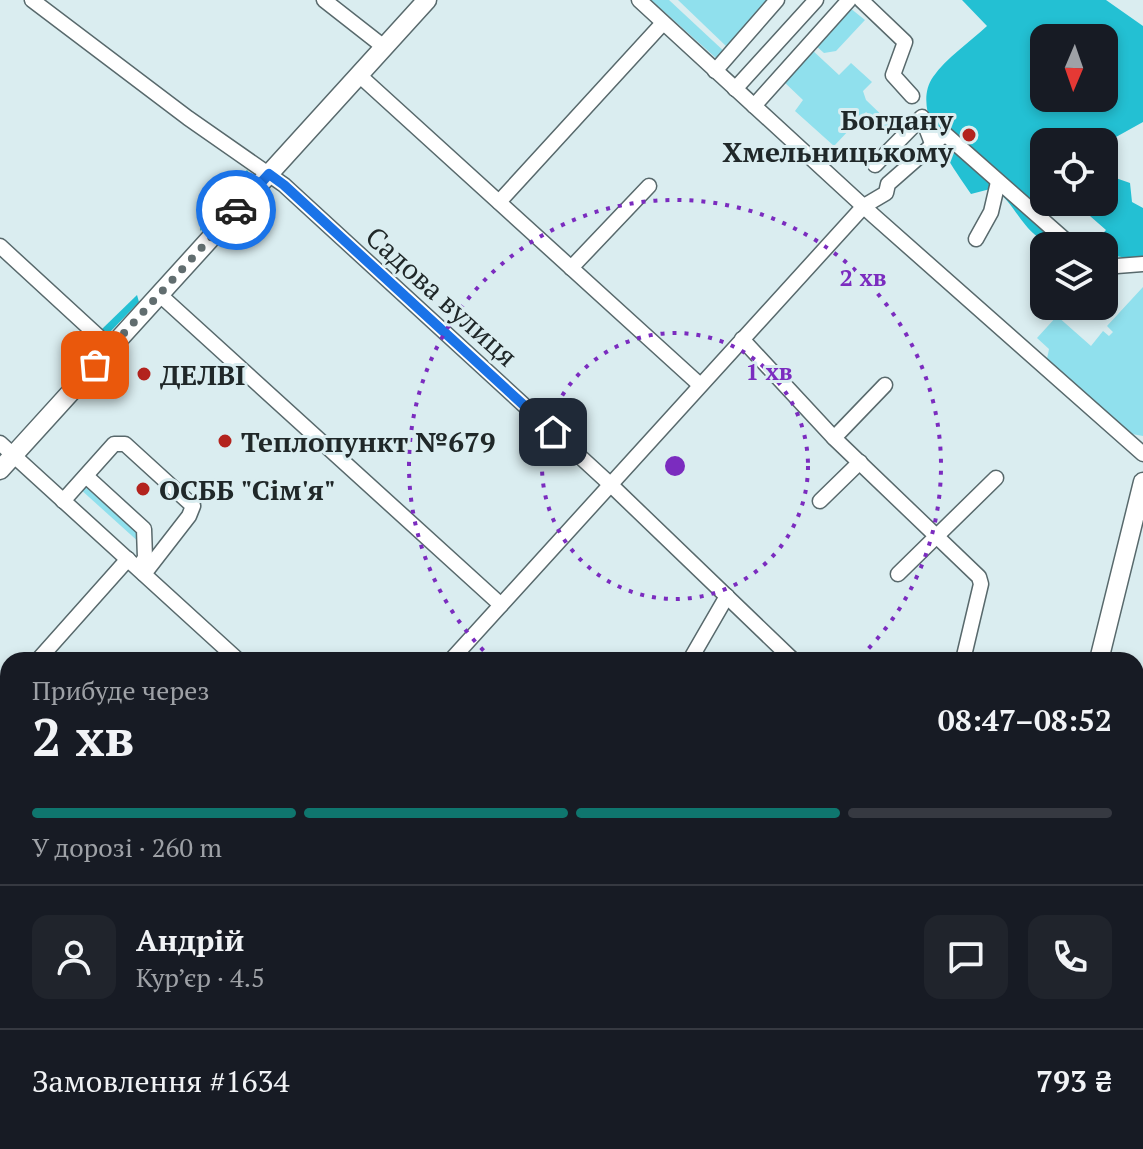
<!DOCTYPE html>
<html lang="uk">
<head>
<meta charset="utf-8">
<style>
  :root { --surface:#171b24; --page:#20242c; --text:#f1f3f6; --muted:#9ea1a6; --line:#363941; --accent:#0f766e }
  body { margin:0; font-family:"PT Serif",serif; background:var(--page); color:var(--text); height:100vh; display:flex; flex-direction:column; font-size:30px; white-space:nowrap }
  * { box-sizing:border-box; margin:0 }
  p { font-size:26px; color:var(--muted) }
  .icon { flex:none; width:44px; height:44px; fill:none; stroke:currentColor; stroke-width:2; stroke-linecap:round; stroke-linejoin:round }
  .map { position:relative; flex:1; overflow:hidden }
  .details { position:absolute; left:0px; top:652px; width:1144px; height:498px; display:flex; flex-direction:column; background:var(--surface); border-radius:24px 24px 0 0; box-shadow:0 4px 12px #0003 }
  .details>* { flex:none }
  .needle { width:52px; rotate:182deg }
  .buttons { position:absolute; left:1030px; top:24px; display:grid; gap:16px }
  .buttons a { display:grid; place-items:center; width:88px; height:88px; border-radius:16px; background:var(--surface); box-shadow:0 4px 12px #0003; font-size:40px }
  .pin { position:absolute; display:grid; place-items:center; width:68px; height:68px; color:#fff; margin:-34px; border-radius:16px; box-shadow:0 4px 12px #0006 }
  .courier { position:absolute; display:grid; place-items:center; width:80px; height:80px; margin:-40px; border:6px solid #1a73e8; border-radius:50%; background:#fff; color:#222; box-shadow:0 2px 10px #0007 }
  .overview em { font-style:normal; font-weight:700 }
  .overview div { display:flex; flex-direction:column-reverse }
  .overview { display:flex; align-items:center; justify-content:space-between; height:136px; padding:0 32px }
  h1 { font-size:52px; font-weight:700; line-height:60px }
  .bar { display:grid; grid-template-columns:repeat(4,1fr); gap:12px 8px; align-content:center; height:96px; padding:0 32px }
  .bar i { height:10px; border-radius:6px; background:var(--line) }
  .bar .current { background:var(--accent) }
  .bar p { grid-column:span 4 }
  .line { display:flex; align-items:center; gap:20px; padding:0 32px; border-top:2px solid var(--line) }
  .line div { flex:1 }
  .round { display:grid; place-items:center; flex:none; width:84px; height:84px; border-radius:16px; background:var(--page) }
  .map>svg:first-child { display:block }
</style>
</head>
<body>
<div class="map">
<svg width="1143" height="1149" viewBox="0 0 1143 1149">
  <rect width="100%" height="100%" fill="#daedf0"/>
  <g fill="#90e0ed">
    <path d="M651 0H669L727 54 716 58Z"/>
    <path d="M678 0H773L727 47Z"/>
    <path d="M850 8 865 20 836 51 824 53 815 45Z"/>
    <path d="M811 49 839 75 851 63 872 82 863 91 866 100 892 125 887 130 866 112 834 146 795 111 803 100 782 80Z"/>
    <path d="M1143 287V436L1132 434 1047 359 1049 349 1037 338 1057 316 1091 346 1103 331 1109 336 1113 332 1107 326Z"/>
    <path d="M85 484 138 528 141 544 79 488Z"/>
  </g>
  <g fill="#23c0d3" fill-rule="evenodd">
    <path d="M962 0H1106L1143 26V122L1116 137 1104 158V142H1044L1042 205 1049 226 1068 246C1026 246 1022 210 994 188L971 194C952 166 910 110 933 77 946 58 970 42 987 26ZM1044 38H1104V98H1044Z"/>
    <path d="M1104 164 1110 176 1130 183 1132 202 1143 208V261L1105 254 1104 246H1092L1106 230 1074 202H1104Z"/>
    <path d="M247 170 251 175 248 184 200 231 201 222Z"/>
    <path d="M137 295 139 302 110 332 101 330Z"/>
  </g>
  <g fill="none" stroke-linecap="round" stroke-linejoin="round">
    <defs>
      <g id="minor">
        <path d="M32 0 188 118 284 185 611 485 793 660"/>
        <path d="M324 0 384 47"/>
        <path d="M639 0 874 216 1143 454"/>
        <path d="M861 0 905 42 893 75 912 96"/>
        <path d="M715 71 777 0"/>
        <path d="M359 75 700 385"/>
        <path d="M735 89 816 0"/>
        <path d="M754 106 849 0"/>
        <path d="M875 165 922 117 933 146"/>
        <path d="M499 202 663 23"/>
        <path d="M976 239 991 212 998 182"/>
        <path d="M0 246 111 348"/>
        <path d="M1104 267 1143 264"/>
        <path d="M571 268 649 186"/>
        <path d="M160 295 501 605"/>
        <path d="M742 339 834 438 979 577 981 584 963 660"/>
        <path d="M834 438 885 385"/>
        <path d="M0 443 238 660"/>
        <path d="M86 476 144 529 145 558 138 568"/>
        <path d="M63 501 114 444H125L193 506 189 516 144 574"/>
        <path d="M820 501 860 462"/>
        <path d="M898 574 996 478"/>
        <path d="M38 660 128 559"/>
        <path d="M451 660 864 206 886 193 888 184 945 134 1072 246"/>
        <path d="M690 660 727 596"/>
        <path d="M0 705 8 695"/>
        <path d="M0 762 8 769"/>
        <path d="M1136 769 1143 767"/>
        <path d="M0 786 8 781"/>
        <path d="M1136 869 1143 868"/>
        <path d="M0 962 8 953"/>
        <path d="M0 970 8 977"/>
        <path d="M0 1071 8 1062"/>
        <path d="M49 1142 55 1149"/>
        <path d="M589 1142 614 1149"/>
        <path d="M758 1142 766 1149"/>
        <path d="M9 1149 15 1142"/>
        <path d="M260 1149 266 1142"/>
        <path d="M452 1149V1142"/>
        <path d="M653 1149 660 1142"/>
        <path d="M735 1149 741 1142"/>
      </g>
      <g id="major">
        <path d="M0 470 427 0"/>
        <path d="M1099 660 1143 482"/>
        <path d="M0 892 8 900"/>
        <path d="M1136 1134 1139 1149"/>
        <path d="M272 1142 281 1149"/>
      </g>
    </defs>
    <use href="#minor" stroke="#58696c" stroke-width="17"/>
    <use href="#major" stroke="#58696c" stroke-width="21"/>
    <use href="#minor" stroke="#fff" stroke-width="14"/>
    <use href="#major" stroke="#fff" stroke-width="18"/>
  </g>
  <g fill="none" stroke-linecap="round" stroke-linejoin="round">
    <path stroke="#616d6f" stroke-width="8" stroke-dasharray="0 14.4" d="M95 365 236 210"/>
    <path stroke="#1a73e8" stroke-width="10" d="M236 210 269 174 284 185 553 432"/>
  </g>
  <g fill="none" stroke="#7b2cbf" stroke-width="4" stroke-dasharray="4 8">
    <circle cx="675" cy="466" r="133"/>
    <path d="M492 659A266 266 0 1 1 858 659"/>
  </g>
  <g fill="#b3231e" stroke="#daedf0" stroke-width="3">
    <circle cx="969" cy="135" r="8"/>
    <circle cx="144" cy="374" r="8"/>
    <circle cx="225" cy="441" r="8"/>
    <circle cx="143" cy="489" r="8"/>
  </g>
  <g text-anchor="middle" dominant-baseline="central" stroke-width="6" stroke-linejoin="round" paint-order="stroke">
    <g font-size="28" font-weight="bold" fill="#202829" stroke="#daedf0" text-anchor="start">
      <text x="953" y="119" text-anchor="end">Богдану<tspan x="953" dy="32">Хмельницькому</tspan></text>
      <text x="160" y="374">ДЕЛВІ</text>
      <text x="241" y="441">Теплопункт №679</text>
      <text x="159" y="489">ОСББ "Сім'я"</text>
    </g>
    <g font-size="28" fill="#202829" stroke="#daedf0">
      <text transform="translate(442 296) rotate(42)">Садова вулиця</text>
    </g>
  </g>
  <circle cx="675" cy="466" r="12" fill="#7b2cbf" stroke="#daedf0" stroke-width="4"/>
  <g font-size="24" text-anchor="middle" font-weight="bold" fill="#7b2cbf" stroke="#daedf0" stroke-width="6" stroke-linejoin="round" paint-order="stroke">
    <text x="863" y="286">2 хв</text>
    <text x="769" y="380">1 хв</text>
  </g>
</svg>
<div class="buttons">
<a><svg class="needle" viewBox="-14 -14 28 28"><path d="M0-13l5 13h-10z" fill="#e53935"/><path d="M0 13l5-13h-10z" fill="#9ea1a6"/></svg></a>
<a><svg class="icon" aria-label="locate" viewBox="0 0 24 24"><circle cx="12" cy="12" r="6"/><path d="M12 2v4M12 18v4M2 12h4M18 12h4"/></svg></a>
<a><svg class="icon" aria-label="layers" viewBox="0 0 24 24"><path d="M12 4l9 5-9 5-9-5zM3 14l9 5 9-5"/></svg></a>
</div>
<div class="pin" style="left:95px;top:365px;background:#ea580c"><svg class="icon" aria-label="bag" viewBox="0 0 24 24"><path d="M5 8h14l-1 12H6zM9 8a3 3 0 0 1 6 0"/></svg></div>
<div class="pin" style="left:553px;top:432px;background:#1f2937"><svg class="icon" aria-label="home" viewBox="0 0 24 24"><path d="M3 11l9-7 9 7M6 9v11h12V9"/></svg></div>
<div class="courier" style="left:236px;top:210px"><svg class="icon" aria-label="car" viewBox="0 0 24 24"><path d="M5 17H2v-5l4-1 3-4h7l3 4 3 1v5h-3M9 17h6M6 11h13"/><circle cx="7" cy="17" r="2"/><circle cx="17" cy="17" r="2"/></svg></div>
<section class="details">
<div class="overview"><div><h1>2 хв</h1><p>Прибуде через</p></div><em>08:47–08:52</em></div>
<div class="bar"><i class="current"></i><i class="current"></i><i class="current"></i><i></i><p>У дорозі · 260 m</p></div>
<div class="line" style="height:144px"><a class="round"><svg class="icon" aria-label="person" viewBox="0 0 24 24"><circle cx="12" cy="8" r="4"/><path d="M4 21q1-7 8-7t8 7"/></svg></a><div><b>Андрій</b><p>Кур’єр · 4.5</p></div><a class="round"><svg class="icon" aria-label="chat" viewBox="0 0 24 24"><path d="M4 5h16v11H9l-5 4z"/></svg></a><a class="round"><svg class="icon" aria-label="phone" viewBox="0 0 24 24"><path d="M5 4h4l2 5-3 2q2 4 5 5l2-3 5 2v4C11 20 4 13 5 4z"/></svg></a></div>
<div class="line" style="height:104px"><div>Замовлення #1634</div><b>793 ₴</b></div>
</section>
</div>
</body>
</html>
